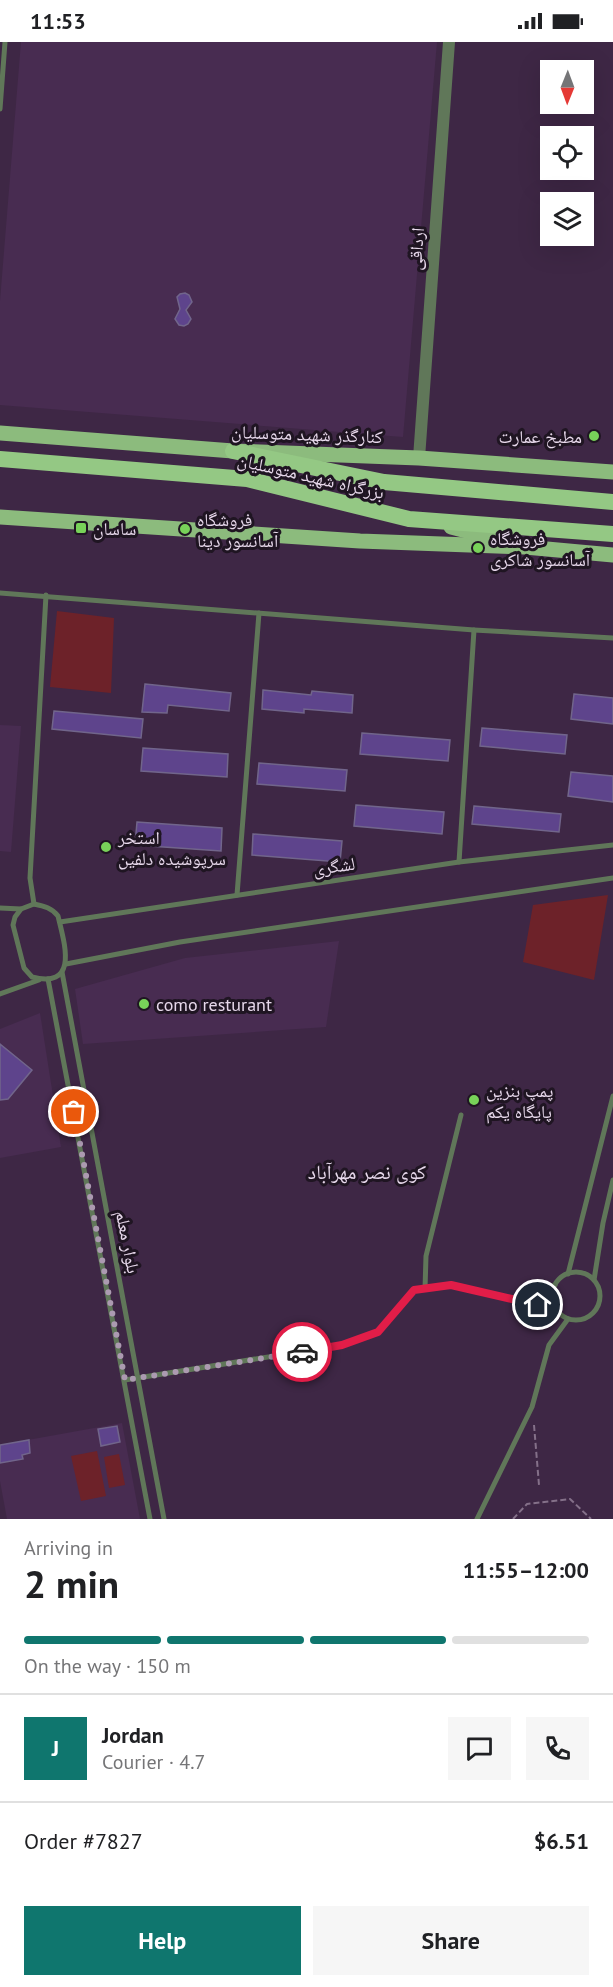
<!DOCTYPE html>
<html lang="en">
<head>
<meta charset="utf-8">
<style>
  :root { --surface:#fff; --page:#f6f6f6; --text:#202124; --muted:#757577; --line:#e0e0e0; --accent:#0f766e }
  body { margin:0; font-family:"PT Sans","Noto Naskh Arabic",sans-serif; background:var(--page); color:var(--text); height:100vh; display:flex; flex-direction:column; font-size:22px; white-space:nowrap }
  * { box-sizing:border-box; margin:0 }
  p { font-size:20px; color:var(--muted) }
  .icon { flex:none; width:33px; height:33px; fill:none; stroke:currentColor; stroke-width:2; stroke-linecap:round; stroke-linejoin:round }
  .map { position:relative; height:1477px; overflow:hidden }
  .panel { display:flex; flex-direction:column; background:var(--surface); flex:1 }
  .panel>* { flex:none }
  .needle { width:39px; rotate:181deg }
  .buttons { position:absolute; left:540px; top:18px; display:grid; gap:12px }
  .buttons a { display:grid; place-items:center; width:54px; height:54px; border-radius:0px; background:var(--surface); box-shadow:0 6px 24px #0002; font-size:30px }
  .pin { position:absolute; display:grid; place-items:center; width:51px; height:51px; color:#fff; margin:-26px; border:3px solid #fff; border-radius:50%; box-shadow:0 2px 6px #0007 }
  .courier { position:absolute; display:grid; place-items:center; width:60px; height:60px; margin:-30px; border:4px solid #e11d48; border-radius:50%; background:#fff; color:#222; box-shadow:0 2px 8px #0007 }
  .headline em { font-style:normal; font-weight:800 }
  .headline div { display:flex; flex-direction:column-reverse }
  .headline { display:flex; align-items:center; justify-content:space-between; height:102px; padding:0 24px }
  h1 { font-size:39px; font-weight:800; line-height:45px }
  .bar { display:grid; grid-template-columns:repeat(4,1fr); gap:9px 6px; align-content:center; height:72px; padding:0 24px }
  .bar i { height:8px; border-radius:4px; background:var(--line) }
  .bar .on { background:var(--accent) }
  .bar p { grid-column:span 4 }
  .line { display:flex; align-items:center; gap:15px; padding:0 24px; border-top:2px solid var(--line) }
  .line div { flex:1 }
  .round { display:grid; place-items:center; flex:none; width:63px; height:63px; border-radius:0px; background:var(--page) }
  .button { display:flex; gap:12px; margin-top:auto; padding:12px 24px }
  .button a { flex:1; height:69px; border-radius:0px; background:var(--accent); color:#fff; font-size:24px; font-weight:800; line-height:69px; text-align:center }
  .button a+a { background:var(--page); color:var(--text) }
  .status { display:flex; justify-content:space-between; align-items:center; height:42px; padding:0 30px; background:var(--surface); direction:ltr }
  .status svg { height:16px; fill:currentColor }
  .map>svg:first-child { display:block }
</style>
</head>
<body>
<div class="status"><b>11:53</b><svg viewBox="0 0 49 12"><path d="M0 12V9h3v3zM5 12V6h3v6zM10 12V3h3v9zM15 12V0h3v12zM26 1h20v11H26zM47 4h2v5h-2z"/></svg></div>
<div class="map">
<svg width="613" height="1477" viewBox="0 0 613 1477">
  <rect width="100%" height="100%" fill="#3e2745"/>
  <g fill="#482c51">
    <path d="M21 0H437L403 395 0 363V259Z"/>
    <path d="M0 683 21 684 11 810 0 809Z"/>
    <path d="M339 899 326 985 83 1002 75 947 185 916Z"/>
    <path d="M40 971 61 1105 0 1116V987Z"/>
    <path d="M122 1381 140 1477H7L0 1439V1403Z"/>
  </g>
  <g fill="#6d2229">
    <path d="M57 569 114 576 111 651 50 645Z"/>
    <path d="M608 853 594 938 523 920 533 863Z"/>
    <path d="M97 1409 106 1454 81 1459 71 1414Z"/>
    <path d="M119 1412 125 1443 109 1446 104 1415Z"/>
  </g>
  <g fill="#5e448c" stroke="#71658b" stroke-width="1.5">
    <path d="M185 251 189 253 192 260 186 268 191 277 188 282 184 284 179 283 175 277 180 267 177 255 180 252Z"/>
    <path d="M145 642 231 651 229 669 168 663 167 671 142 670Z"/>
    <path d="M263 648 311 653 312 649 353 653 352 671 304 667V671L262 667Z"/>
    <path d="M574 652 613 656V682L571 677Z"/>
    <path d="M54 669 143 677 141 696 52 687Z"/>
    <path d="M482 686 567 693 565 712 480 704Z"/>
    <path d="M362 691 450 698 448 719 360 712Z"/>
    <path d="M143 706 228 712 227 735 141 729Z"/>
    <path d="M259 721 347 728 345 749 257 742Z"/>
    <path d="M571 730 613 734V760L568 754Z"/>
    <path d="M356 763 444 770 442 792 354 784Z"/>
    <path d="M474 764 561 772 559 790 472 782Z"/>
    <path d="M137 780 222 786 221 809 135 803Z"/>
    <path d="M253 792 342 799 340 820 252 813Z"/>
    <path d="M0 1002 32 1028 8 1057 0 1058Z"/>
    <path d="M117 1384 120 1400 101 1404 98 1387Z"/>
    <path d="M29 1398 30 1411 22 1413 23 1417 0 1421V1403Z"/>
  </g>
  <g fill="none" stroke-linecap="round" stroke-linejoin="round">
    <g stroke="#847089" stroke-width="2" stroke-dasharray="6 3" stroke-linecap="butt">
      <path d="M534 1383 539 1443"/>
      <path d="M513 1477 527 1462 570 1457 591 1477"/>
    </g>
    <g stroke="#607759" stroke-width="5">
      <path d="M0 67 5 0"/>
      <path d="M0 551 474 588 613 596"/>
      <path d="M459 820 474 588"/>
      <path d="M237 853 259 571"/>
      <path d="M34 862 30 836 46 553"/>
      <path d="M34 862C44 864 52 866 58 874 64 900 80 947 32 935L24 926 13 883 15 875 21 867Z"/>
      <path d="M0 866 21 867"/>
      <path d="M60 880 459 820 613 803"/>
      <path d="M66 922 180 900 613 836"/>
      <path d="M62 930 164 1477"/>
      <path d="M48 937 150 1477"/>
      <path d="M0 952 39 938"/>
      <circle cx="576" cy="1254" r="24"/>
      <path d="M568 1232 613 1054"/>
      <path d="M594 1238 603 1181 613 1138"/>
      <path d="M555 1243 520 1258 556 1268"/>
      <path d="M425 1247 426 1214 461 1073"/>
      <path d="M125 1338 342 1303 378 1290 414 1248 451 1243 520 1258"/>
      <path d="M477 1477 532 1365 549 1303 568 1277"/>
    </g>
    <path stroke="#607759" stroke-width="12" d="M419 416 449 0"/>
    <g stroke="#8cbb7d" stroke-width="15">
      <path d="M0 391 233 409 419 416 613 430"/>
      <path d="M0 475 360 499 525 505 613 513"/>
      <path d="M451 485 498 497"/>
    </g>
    <g stroke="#94c884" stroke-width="16">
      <path d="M233 409 384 440 613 460"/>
      <path d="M0 417 247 437 409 477 613 492"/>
    </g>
  </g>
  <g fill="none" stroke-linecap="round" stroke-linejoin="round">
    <path stroke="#ac9ab1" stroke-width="6" stroke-dasharray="0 10.8" d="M74 1070 125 1338 302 1310"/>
    <path stroke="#e11d48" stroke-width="8" d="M302 1310 342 1303 378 1290 414 1248 451 1243 538 1263"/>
  </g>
  <g fill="#78d259" stroke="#1f1522" stroke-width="2">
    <circle cx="594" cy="394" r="6"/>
    <rect x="75" y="480" width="12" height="12" rx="3"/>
    <circle cx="185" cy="487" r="6"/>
    <circle cx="478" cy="506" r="6"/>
    <circle cx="106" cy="805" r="6"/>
    <circle cx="144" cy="962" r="6"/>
    <circle cx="474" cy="1058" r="6"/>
  </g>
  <g text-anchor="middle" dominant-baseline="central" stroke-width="6" stroke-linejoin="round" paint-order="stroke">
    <g font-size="18" fill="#e7d8eb" stroke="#1f1522">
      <text transform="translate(416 207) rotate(-86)">ارداقی</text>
      <text transform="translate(307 392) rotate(2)">کنارگذر شهید متوسلیان</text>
      <text transform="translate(311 434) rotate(13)">بزرگراه شهید متوسلیان</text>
      <text transform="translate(334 824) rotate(-8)">لشگری</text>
      <text transform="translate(128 1200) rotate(79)">بلوار معلم</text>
    </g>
    <g font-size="18" fill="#e7d8eb" stroke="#1f1522" text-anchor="start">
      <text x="582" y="394" text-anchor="end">مطبخ عمارت</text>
      <text x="197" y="477">فروشگاه<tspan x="197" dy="21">آسانسور دینا</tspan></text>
      <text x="93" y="486">ساسان</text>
      <text x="490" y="496">فروشگاه<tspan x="490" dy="21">آسانسور شاکری</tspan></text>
      <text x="118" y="795">استخر<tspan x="118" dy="21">سرپوشیده دلفین</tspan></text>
      <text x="156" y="962">como resturant</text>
      <text x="486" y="1048">پمپ بنزين<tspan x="486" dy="21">پايگاه يكم</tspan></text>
    </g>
    <g font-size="20" fill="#e7d8eb" stroke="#1f1522">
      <text x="367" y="1130">کوی نصر مهرآباد</text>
    </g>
  </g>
</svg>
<div class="buttons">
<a><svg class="needle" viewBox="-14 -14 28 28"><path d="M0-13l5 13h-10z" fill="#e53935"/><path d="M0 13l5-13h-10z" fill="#757577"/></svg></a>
<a><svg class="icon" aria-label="locate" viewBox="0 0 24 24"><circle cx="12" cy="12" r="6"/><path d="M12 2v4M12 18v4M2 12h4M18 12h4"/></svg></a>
<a><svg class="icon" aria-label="layers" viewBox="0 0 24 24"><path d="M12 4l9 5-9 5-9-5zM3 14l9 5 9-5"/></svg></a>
</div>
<div class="pin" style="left:74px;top:1070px;background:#ea580c"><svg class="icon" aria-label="bag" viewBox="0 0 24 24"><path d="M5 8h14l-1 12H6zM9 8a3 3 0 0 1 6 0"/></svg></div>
<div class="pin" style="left:538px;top:1263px;background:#1f2937"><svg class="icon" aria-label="home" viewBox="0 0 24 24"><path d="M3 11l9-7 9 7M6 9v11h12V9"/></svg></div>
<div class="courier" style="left:302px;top:1310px"><svg class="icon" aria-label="car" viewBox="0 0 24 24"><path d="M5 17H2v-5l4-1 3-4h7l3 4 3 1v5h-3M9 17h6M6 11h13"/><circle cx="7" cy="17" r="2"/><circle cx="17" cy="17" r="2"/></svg></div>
</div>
<section class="panel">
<div class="headline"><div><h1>2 min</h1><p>Arriving in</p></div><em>11:55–12:00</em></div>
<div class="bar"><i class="on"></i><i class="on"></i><i class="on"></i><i></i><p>On the way · 150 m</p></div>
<div class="line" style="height:108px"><b class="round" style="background:var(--accent);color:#fff">J</b><div><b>Jordan</b><p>Courier · 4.7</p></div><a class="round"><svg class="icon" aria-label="chat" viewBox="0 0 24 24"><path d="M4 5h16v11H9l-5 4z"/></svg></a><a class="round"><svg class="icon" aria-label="phone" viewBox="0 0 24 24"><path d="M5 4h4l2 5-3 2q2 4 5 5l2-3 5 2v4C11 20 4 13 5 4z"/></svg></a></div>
<div class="line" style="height:78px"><div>Order #7827</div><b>$6.51</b></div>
<div class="button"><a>Help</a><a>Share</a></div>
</section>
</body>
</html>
